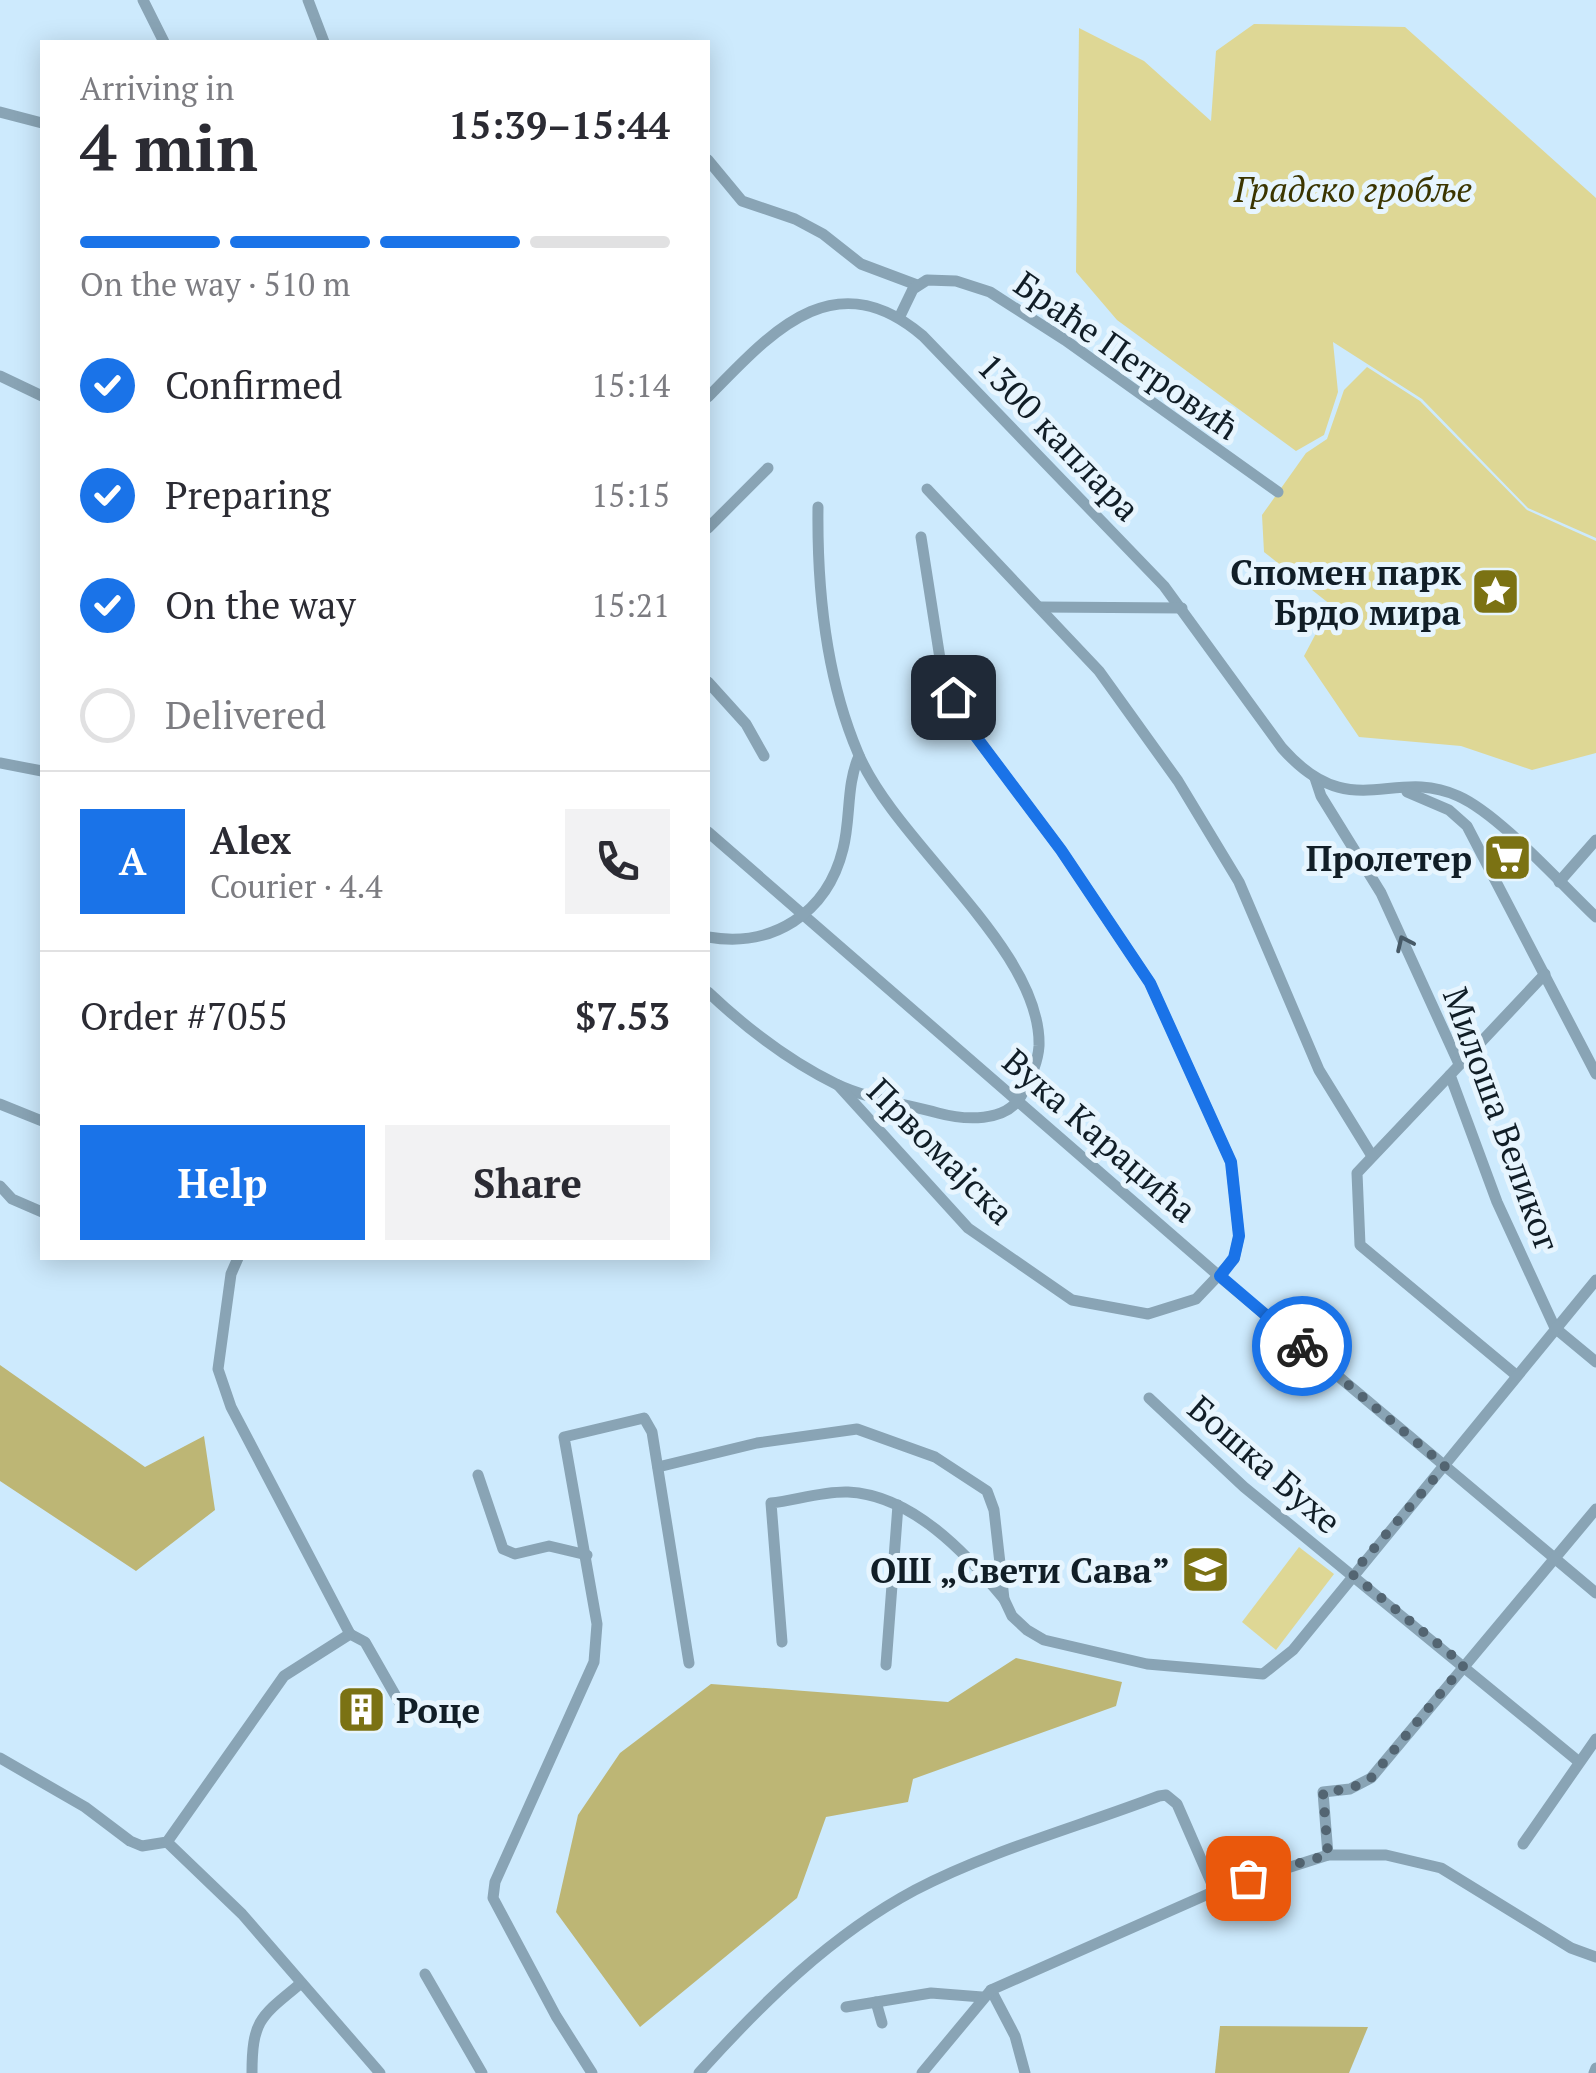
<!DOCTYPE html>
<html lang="en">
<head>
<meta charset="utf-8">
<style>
  :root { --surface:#fff; --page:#f2f2f3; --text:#2b2b33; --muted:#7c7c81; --line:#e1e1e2; --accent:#1a73e8 }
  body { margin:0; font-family:"PT Serif",serif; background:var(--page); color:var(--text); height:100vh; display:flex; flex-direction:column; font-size:38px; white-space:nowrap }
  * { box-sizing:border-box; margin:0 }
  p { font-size:32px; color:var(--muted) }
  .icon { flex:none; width:55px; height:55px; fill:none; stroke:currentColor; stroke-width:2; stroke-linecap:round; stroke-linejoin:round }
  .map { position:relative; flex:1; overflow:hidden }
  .drawer { position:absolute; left:40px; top:40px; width:670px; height:1220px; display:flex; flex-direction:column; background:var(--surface); border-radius:0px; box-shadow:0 5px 25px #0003 }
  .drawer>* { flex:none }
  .pin { position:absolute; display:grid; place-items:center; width:85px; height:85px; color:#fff; margin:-42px; border-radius:20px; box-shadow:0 5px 15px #0006 }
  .courier { position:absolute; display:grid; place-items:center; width:100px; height:100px; margin:-50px; border:8px solid #1a73e8; border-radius:50%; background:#fff; color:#222; box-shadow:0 2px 12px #0007 }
  .overview em { font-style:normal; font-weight:700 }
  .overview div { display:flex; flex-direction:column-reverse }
  .overview { display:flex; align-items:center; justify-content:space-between; height:170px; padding:0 40px }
  h1 { font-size:65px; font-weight:700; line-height:75px }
  .bar { display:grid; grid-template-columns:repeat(4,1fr); gap:15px 10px; align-content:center; height:120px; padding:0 40px }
  .bar i { height:12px; border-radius:8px; background:var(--line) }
  .bar .active { background:var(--accent) }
  .bar p { grid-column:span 4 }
  .line { display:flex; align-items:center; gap:25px; padding:0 40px; border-top:2px solid var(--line) }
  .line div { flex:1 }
  .round { display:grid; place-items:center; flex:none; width:105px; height:105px; border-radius:0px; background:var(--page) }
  ol { padding:0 40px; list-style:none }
  li { display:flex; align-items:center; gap:30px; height:110px }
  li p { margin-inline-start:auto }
  li .icon { padding:10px; border-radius:50%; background:var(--accent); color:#fff; stroke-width:4 }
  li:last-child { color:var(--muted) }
  li i { width:55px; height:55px; border:5px solid var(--line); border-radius:50% }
  .button { display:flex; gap:20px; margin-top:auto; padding:20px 40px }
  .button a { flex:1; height:115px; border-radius:0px; background:var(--accent); color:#fff; font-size:40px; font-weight:700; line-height:115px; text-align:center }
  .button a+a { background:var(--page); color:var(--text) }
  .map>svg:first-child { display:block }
</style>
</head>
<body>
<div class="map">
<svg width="1596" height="2073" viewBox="0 0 1596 2073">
  <rect width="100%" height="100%" fill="#cdeafd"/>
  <g fill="#ded795">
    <path d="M1254 24 1405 27 1596 198V538L1528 508 1422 399 1333 342 1338 392 1324 435 1296 451 1117 320 1076 272 1079 28 1144 61 1211 121 1216 51Z"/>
    <path d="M1367 367 1420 401 1527 510 1596 541V753L1532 770 1461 746 1359 737 1304 656 1331 605 1264 552 1262 515 1306 453 1327 439 1344 390Z"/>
    <path d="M1299 1547 1334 1574 1276 1650 1242 1622Z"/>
  </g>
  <g fill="#bdb675">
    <path d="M0 1365 145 1467 204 1436 215 1510 136 1571 0 1481Z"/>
    <path d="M1016 1658 1122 1682 1116 1706 913 1779 908 1802 826 1817 797 1898 640 2027 556 1912 578 1815 620 1753 711 1684 948 1702Z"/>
    <path d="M1220 2026 1368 2027 1349 2073H1215Z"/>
  </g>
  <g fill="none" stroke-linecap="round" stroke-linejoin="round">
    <g stroke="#89a4b5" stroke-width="11">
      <path d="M143 0 164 42"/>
      <path d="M308 0 324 42"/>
      <path d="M0 112 42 123"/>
      <path d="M708 160 742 201 795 219 823 234 861 264 917 285"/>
      <path d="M899 318 913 289 927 280 956 281 990 292 1065 340 1278 492"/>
      <path d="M0 376 42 396"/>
      <path d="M708 397C769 335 833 259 923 336L1164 586 1282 748C1351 826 1392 766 1458 796 1499 814 1561 884 1596 917"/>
      <path d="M927 489 1099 671 1178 781 1239 882 1319 1070 1372 1156"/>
      <path d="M708 528 768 468"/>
      <path d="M1040 607 1182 608"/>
      <path d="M708 682 746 724 764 756"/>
      <path d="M0 763 42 771"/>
      <path d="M1315 778 1321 796 1381 893 1459 1064"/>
      <path d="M1407 792 1449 810 1467 826 1596 1074"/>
      <path d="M708 832 1219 1276 1596 1593"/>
      <path d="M1559 882 1596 840"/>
      <path d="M708 937C772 948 827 914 843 849 851 818 846 785 859 756"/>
      <path d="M1545 974 1450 1075 1497 1202 1555 1328 1596 1362"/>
      <path d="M708 992C745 1027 789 1061 836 1084 867 1099 906 1104 938 1113 964 1120 1006 1123 1021 1096 1029 1082 1038 1062 1039 1046 1042 949 895 843 858 753 826 678 817 588 818 507"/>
      <path d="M1450 1075 1357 1173 1360 1245 1516 1375"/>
      <path d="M838 1085 968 1228 1072 1300 1148 1314 1196 1299 1234 1259 1239 1236 1231 1162 1150 983 1061 850 974 734 953 697 941 665 921 537"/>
      <path d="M0 1104 42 1121"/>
      <path d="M0 1186 12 1199 42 1212"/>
      <path d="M238 1258 231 1274 218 1369 231 1407 350 1634"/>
      <path d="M1149 1398 1244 1487 1578 1761"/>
      <path d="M658 1467 757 1443 857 1429 935 1457 987 1491 994 1510 1004 1599 1012 1616 1027 1630 1044 1640 1147 1664 1263 1674 1293 1650 1596 1280"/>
      <path d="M478 1475 503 1549 515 1554 549 1546 587 1555"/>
      <path d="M350 1634 365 1642 406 1714"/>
      <path d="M782 1642 771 1503C796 1500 824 1491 848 1492 912 1495 966 1553 1004 1599"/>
      <path d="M886 1665 898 1505"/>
      <path d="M0 1758 85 1807 130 1841 142 1846 167 1842 284 1676 350 1634"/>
      <path d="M167 1842 242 1914 380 2073"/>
      <path d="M1523 1844 1596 1739"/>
      <path d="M1328 1855 1323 1792 1350 1789 1371 1778 1596 1509"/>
      <path d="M425 1974 482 2073"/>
      <path d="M991 1990 1015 2036 1025 2073"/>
      <path d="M876 2002 882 2023"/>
      <path d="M846 2007 931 1993 982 1997"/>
      <path d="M252 2073C252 2020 261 2016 300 1984"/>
      <path d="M592 2073 556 2016 493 1898 495 1882 594 1662 597 1624 564 1437 644 1418 652 1432 689 1663"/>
      <path d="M699 2073C762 2003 831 1935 915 1890 992 1850 1078 1827 1159 1796L1166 1795 1177 1804 1215 1891"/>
      <path d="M922 2073 991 1990 1215 1891 1328 1855H1386L1441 1868 1571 1948 1596 1957"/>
      <path d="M1594 2073 1596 2068"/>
    </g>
  </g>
  <defs><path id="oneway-chevron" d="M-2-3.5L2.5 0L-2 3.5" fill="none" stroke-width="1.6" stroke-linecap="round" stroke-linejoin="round" transform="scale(2.5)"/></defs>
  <use stroke="#475a67" href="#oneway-chevron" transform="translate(1404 943) rotate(-115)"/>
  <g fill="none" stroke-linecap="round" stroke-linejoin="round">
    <path stroke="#536572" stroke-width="10" stroke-dasharray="0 18" d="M1248 1878 1328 1855 1323 1792 1350 1789 1371 1778 1464 1665 1352 1574 1445 1466 1302 1346"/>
    <path stroke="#1a73e8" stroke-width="12" d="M953 697 974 734 1061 850 1150 983 1231 1162 1239 1236 1234 1258 1220 1276 1302 1346"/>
  </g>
  <defs>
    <symbol id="sight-square" viewBox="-11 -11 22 22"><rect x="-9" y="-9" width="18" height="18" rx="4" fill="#7b7213" stroke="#e7f5fe"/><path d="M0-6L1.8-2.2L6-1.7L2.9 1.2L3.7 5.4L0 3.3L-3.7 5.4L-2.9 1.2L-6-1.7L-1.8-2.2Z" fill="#fff"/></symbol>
    <symbol id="supermarket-square" viewBox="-11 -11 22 22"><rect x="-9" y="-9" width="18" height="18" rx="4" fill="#7b7213" stroke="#e7f5fe"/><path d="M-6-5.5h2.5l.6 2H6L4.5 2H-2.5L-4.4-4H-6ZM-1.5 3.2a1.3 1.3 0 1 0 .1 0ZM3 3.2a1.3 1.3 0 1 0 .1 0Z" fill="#fff"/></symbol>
    <symbol id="school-square" viewBox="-11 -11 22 22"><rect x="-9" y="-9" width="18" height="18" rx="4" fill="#7b7213" stroke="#e7f5fe"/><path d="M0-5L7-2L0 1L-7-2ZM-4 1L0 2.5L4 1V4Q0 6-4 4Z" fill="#fff"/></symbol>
    <symbol id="building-square" viewBox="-11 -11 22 22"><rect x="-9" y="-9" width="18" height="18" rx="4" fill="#7b7213" stroke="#e7f5fe"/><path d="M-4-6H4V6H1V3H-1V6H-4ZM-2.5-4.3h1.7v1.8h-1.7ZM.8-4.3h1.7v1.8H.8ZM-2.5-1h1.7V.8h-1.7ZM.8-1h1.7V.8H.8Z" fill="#fff"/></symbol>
  </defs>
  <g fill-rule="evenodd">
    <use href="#sight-square" x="1468" y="564" width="55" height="55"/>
    <use href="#supermarket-square" x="1480" y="830" width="55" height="55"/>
    <use href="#school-square" x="1178" y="1542" width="55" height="55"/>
    <use href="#building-square" x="334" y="1682" width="55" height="55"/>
  </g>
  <g text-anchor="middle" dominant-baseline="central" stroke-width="10" stroke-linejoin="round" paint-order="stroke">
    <g font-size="35" font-style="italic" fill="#3b3500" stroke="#e7f5fe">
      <text x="1353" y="189">Градско гробље</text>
    </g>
    <g font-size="35" fill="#111e27" stroke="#e7f5fe">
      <text transform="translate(1127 355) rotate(35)">Браће Петровић</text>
      <text transform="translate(1059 437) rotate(46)">1300 каплара</text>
      <text transform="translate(1502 1119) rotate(70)">Милоша Великог</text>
      <text transform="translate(1100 1135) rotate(41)">Вука Караџића</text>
      <text transform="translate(941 1151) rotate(45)">Првомајска</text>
      <text transform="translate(1265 1464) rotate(41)">Бошка Бухе</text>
    </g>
    <g font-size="35" font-weight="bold" fill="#111e27" stroke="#e7f5fe" text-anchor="end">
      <text x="1461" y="572">Спомен парк<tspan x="1461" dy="40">Брдо мира</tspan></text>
      <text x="1472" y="858">Пролетер</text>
      <text x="1170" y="1570">ОШ „Свети Сава”</text>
      <text x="396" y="1710" text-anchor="start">Роце</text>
    </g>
  </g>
</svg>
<div class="pin" style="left:1248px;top:1878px;background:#ea580c"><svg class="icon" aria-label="bag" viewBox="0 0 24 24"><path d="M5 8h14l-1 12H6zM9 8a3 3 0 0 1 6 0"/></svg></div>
<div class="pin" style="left:953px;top:697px;background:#1f2937"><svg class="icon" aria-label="home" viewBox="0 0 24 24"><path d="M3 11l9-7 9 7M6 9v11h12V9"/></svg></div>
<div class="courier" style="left:1302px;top:1346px"><svg class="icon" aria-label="bike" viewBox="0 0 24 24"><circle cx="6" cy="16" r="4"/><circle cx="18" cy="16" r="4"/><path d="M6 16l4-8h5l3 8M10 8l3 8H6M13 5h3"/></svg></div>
<section class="drawer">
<div class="overview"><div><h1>4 min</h1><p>Arriving in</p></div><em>15:39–15:44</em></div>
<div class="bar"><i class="active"></i><i class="active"></i><i class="active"></i><i></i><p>On the way · 510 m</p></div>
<ol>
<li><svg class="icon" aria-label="check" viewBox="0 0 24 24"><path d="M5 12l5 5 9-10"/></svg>Confirmed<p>15:14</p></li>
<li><svg class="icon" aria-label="check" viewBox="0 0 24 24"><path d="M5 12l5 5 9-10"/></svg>Preparing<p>15:15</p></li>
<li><svg class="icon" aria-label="check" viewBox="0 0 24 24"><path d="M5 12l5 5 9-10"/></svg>On the way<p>15:21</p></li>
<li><i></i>Delivered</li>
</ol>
<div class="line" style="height:180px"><b class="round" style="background:var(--accent);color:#fff">A</b><div><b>Alex</b><p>Courier · 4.4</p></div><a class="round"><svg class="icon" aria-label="phone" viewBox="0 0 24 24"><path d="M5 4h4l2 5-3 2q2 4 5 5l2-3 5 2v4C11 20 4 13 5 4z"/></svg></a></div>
<div class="line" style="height:130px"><div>Order #7055</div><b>$7.53</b></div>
<div class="button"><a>Help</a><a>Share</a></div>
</section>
</div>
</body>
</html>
